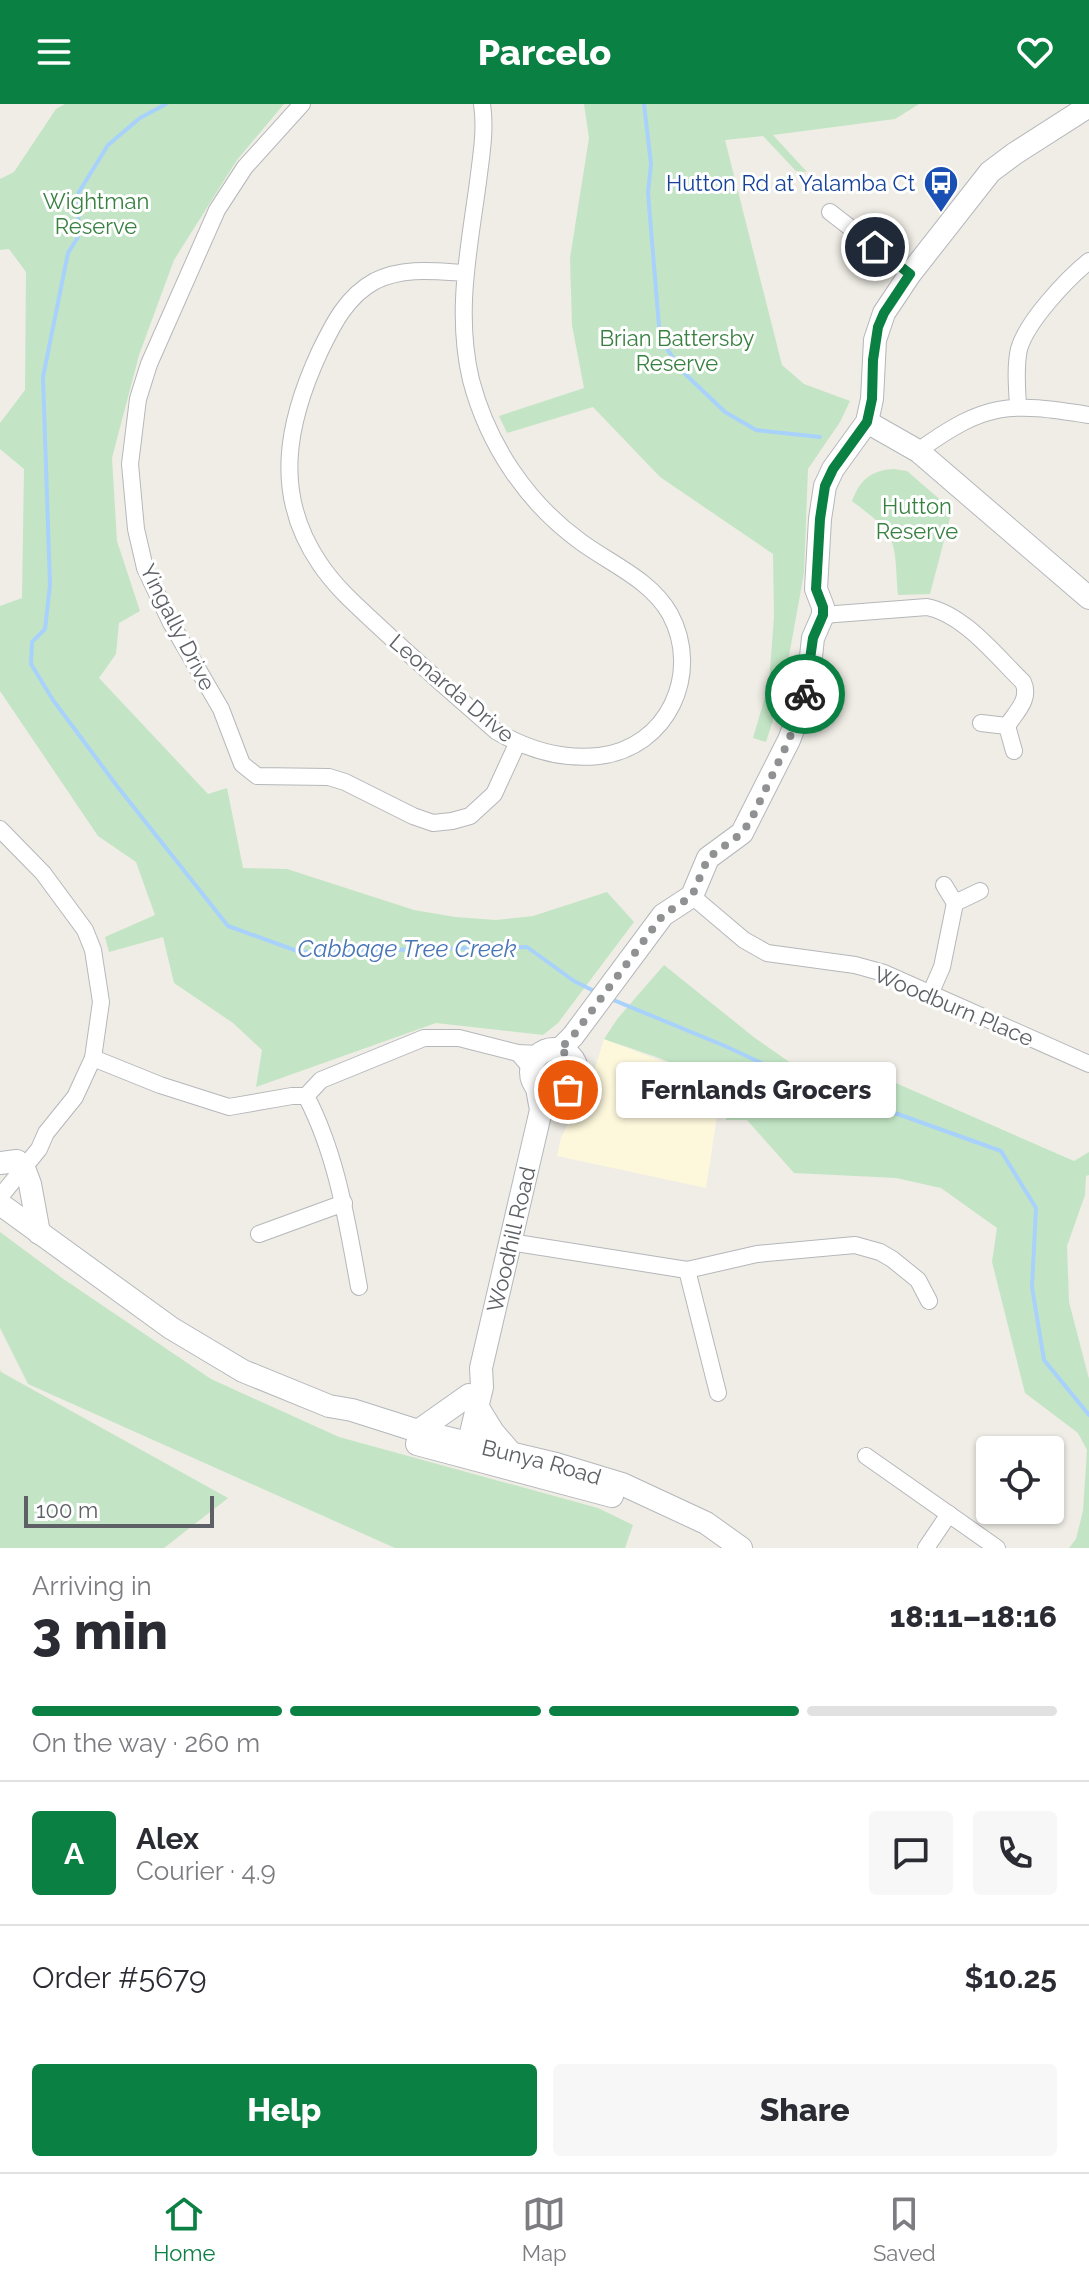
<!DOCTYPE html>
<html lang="en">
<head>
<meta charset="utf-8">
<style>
  :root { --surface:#fff; --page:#f7f7f7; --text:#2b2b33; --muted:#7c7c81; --line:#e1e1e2; --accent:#0b8043 }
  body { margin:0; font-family:Raleway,sans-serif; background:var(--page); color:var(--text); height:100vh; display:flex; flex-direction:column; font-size:30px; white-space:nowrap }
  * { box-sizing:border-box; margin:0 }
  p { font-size:26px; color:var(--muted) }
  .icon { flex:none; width:44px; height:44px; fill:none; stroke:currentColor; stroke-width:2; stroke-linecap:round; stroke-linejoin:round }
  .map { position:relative; height:1444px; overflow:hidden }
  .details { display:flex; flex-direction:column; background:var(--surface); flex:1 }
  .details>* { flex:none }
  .fabs { position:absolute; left:976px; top:1332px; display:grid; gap:16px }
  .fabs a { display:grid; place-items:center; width:88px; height:88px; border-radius:8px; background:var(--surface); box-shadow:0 2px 6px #0004; font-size:40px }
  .scale { position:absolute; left:24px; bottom:20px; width:190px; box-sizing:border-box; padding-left:8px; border:4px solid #5d6065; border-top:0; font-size:22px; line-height:28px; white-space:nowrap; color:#5d6065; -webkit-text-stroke:6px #fff; paint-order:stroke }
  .pin { position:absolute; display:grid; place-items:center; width:68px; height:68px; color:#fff; margin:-34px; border:4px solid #fff; border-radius:50%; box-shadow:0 2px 8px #0007 }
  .courier { position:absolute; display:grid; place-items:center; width:80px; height:80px; margin:-40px; border:6px solid #0b8043; border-radius:50%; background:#fff; color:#222; box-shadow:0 2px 10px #0007 }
  .bubble { position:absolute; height:56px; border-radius:8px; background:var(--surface); box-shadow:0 2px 6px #0004; font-size:26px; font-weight:800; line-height:56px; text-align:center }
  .summary em { font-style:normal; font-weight:800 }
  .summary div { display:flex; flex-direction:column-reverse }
  .summary { display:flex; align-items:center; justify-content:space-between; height:136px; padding:0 32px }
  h1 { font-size:52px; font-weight:800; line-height:60px }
  .bar { display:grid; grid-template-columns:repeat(4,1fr); gap:12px 8px; align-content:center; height:96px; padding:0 32px }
  .bar i { height:10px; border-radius:6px; background:var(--line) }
  .bar .active { background:var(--accent) }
  .bar p { grid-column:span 4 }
  .line { display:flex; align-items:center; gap:20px; padding:0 32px; border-top:2px solid var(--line) }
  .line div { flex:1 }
  .round { display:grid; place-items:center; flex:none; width:84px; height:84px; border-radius:8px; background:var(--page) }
  .cta { display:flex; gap:16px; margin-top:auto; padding:16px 32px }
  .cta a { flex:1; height:92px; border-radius:8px; background:var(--accent); color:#fff; font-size:32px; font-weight:800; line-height:92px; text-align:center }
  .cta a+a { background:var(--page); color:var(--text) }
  header { display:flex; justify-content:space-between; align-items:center; height:104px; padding:0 32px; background:var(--accent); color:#fff; font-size:36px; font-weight:800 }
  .tabs { display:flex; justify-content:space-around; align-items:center; height:112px; border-top:2px solid var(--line); background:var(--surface); font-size:22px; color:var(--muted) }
  .tabs a { display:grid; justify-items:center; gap:4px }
  .tabs .active { color:var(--accent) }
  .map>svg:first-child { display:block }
</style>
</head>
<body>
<header><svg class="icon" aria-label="menu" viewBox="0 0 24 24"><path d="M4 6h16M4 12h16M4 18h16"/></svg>Parcelo<svg class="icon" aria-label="heart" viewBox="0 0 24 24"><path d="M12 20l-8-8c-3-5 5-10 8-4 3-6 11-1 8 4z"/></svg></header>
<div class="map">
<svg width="1089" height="1444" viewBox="0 0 1089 1444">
  <rect width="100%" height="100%" fill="#efede5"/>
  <path fill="#fdf8dc" d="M604 935 687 967 721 986 706 1084 557 1052 561 1034 594 967Z"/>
  <g fill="#c3e5c5">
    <path d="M65 0H284L237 56 174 156 139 251 112 354 117 437 140 507 119 519 116 550 99 574 208 690 227 684 243 764 287 765 414 806 455 813 496 816 533 812 607 788 634 818 558 919 543 931 436 919 256 983 262 946 233 919 174 879 163 833 109 848 105 833 155 811 136 758 98 732 0 587V502L22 494 24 365 0 345V319L25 286 26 168 9 145 0 146V75L14 68 56 5Z"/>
    <path d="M584 0H919L895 15 773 31 807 68 796 67 763 32 725 36 782 261 804 280 850 297 840 318 808 365 804 469 783 585 766 638 753 634 769 579 774 513 773 450 660 373 593 303 507 329 499 312 584 284 572 221 570 154 589 34Z"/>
    <path d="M894 365 907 367 952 406 930 490 898 491C894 435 899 432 852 397 860 376 871 366 894 365Z"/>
    <path d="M664 861 755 934 798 964 882 973 1074 1057 1089 1048V1071L1086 1072 1085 1091 1067 1142 1069 1198 1089 1275V1444H1069L1076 1435 1083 1407 1087 1346 1078 1329 1025 1289 992 1158 997 1124 941 1084 896 1074 794 1069 747 1016H726L729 996C703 964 642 949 604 935L618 914Z"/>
    <path d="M0 1128 62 1174 211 1275 339 1333 598 1404 633 1421 625 1444H395L28 1280 0 1224Z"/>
    <path d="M0 1265 1 1268 228 1394 164 1444H0Z"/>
  </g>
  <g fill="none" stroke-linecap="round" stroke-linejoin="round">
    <g stroke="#a8d1fc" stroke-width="4">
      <path d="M166 0 140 14 108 41 79 88 78 133 68 149 43 273 50 481 45 525 32 538 31 560 53 596 117 682 228 822 300 848 527 843 574 877 596 888"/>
      <path d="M644 0 651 60 648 89 660 234 681 266 725 308 756 326 820 333"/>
      <path d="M611 895 725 942 783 969 1001 1047 1036 1104 1032 1183 1044 1256 1089 1311"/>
    </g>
    <defs>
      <g id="street">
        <path d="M302 0 245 63 217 106 149 260 138 295 130 360 136 425 145 464 171 519 221 605 242 660 257 672 329 673 345 678 413 712 433 719 452 717 470 712 494 690 517 640"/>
        <path d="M830 108 910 170"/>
        <path d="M464 169C434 167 403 163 375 177 347 192 333 220 320 247 287 318 272 390 320 460 338 487 364 508 387 530 423 563 459 595 496 627 528 646 561 656 599 652 668 644 702 569 670 510 651 476 611 460 581 438 527 399 488 341 471 276 455 209 469 145 478 78 481 53 486 26 482 0"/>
        <path d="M1018 302C1017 283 1015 263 1019 245 1027 217 1067 175 1089 157"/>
        <path d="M918 347C986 298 1008 298 1089 311"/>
        <path d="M823 511 927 503C964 510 997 553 1023 578 1031 595 1016 608 1007 622"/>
        <path d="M981 619 1007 622 1014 647"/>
        <path d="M0 725 43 769 85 826 93 846 101 898 93 954 75 993 46 1029 39 1045 0 1093"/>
        <path d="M944 781 955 799 980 787"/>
        <path d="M692 792 744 836 767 849 855 861 884 869 1089 960"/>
        <path d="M931 888 942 863 955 799"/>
        <path d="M518 949 531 964"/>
        <path d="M93 954 160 981 229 1003 292 992H306C337 1051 347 1118 359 1183"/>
        <path d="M306 992 321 976 424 934H459L518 949 540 950"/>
        <path d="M259 1130 344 1099"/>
        <path d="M510 1138 687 1166 757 1150 855 1141 880 1148 892 1155 918 1176 929 1197"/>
        <path d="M687 1166 718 1289"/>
        <path d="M866 1352 997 1444"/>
        <path d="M926 1444 949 1410"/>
      </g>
      <g id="secondary">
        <path d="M867 318 918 347 1089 494"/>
        <circle cx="554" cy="968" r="23"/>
        <path d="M559 946 573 932 663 811 692 792 708 754 742 729 789 636 804 597 809 571 813 534 823 511V503L816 485 820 415 825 382 833 365 867 318 872 295 875 236 884 209 910 170 990 68 1014 50 1089 2"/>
        <path d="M0 1059 17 1057"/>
        <path d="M24 1064 30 1080 39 1129"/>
        <path id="s1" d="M0 1100 171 1224 243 1267 329 1302 352 1306 418 1327 556 1360 622 1380 706 1419 741 1444"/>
        <path d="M477 1302 493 1328 511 1349"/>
        <path d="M418 1327 469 1291"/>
        <path d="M417 1340 612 1392"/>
        <path id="s2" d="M466 1350 482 1283 481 1264 541 1006 537 984"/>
      </g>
    </defs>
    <use href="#street" stroke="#b5b7bb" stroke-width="18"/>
    <use href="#secondary" stroke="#b4b7bc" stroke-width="24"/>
    <use href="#street" stroke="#fff" stroke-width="16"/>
    <use href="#secondary" stroke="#fff" stroke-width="22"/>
  </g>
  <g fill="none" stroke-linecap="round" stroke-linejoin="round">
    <path stroke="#909192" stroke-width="8" stroke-dasharray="0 14.4" d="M568 986C581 971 577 954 559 946L573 932 663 811 692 792 708 754 742 729 751 716 789 636 805 590"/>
    <path stroke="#0b8043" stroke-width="10" d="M805 590 813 534 823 511V503L816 485 820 415 825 382 833 365 867 318 872 295 873 256 878 223 884 209 910 170 875 143"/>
  </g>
  <defs>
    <symbol id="bus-pin" viewBox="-11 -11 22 30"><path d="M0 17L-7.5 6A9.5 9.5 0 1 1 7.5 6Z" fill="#1a4fb4" stroke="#fff"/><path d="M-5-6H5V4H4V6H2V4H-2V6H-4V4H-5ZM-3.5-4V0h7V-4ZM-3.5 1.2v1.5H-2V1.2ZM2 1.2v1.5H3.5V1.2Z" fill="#fff"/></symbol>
  </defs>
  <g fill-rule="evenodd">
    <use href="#bus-pin" x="921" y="59" width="40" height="54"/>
  </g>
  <g text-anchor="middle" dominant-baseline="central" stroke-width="6" stroke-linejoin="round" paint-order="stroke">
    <g font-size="22" fill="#164399" stroke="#fff" text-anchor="end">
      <text x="915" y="79">Hutton Rd at Yalamba Ct</text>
    </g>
    <g font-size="22" fill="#388140" stroke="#fff">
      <text x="96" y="97">Wightman<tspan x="96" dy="25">Reserve</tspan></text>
      <text x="677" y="234">Brian Battersby<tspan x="677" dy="25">Reserve</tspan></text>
      <text x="917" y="402">Hutton<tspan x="917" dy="25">Reserve</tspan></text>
    </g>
    <g font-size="22" fill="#5d6065" stroke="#fff">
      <text transform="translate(178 523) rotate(63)">Yingally Drive</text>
      <text transform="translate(452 584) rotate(40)">Leonarda Drive</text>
      <text transform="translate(954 902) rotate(23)">Woodburn Place</text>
      <text stroke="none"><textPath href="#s2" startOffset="220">Woodhill Road</textPath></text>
      <text stroke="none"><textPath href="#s1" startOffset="608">Bunya Road</textPath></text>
    </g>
    <g font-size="24" font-style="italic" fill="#4875b6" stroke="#fff">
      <text x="407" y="844">Cabbage Tree Creek</text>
    </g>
  </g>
</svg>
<div class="fabs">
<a><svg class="icon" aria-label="locate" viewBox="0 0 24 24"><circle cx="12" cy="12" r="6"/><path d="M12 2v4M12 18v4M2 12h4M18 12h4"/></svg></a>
</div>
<div class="scale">100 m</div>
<div class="pin" style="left:568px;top:986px;background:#ea580c"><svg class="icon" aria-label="bag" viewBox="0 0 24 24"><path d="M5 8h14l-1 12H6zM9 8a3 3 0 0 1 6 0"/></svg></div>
<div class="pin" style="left:875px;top:143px;background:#1f2937"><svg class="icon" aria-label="home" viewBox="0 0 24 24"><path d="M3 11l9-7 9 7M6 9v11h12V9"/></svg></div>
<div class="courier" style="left:805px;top:590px"><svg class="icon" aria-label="bike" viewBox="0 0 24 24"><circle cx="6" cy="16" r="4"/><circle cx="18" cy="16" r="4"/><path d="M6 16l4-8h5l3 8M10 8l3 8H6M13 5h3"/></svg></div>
<div class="bubble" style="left:616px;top:958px;width:280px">Fernlands Grocers</div>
</div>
<section class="details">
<div class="summary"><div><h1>3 min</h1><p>Arriving in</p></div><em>18:11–18:16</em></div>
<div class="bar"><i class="active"></i><i class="active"></i><i class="active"></i><i></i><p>On the way · 260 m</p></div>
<div class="line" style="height:144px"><b class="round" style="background:var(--accent);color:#fff">A</b><div><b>Alex</b><p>Courier · 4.9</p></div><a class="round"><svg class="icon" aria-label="chat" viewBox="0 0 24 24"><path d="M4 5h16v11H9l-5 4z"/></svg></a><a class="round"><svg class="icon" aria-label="phone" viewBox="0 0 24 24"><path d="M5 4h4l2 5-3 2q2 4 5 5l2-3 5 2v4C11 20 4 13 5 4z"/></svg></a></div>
<div class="line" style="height:104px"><div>Order #5679</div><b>$10.25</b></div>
<div class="cta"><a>Help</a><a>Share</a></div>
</section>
<nav class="tabs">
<a class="active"><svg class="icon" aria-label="home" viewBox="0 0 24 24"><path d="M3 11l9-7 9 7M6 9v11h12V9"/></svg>Home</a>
<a><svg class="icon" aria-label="map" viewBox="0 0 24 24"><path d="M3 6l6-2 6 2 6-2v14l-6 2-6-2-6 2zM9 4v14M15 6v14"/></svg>Map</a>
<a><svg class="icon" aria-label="saved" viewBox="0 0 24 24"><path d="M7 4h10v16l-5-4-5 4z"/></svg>Saved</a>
</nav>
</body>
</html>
